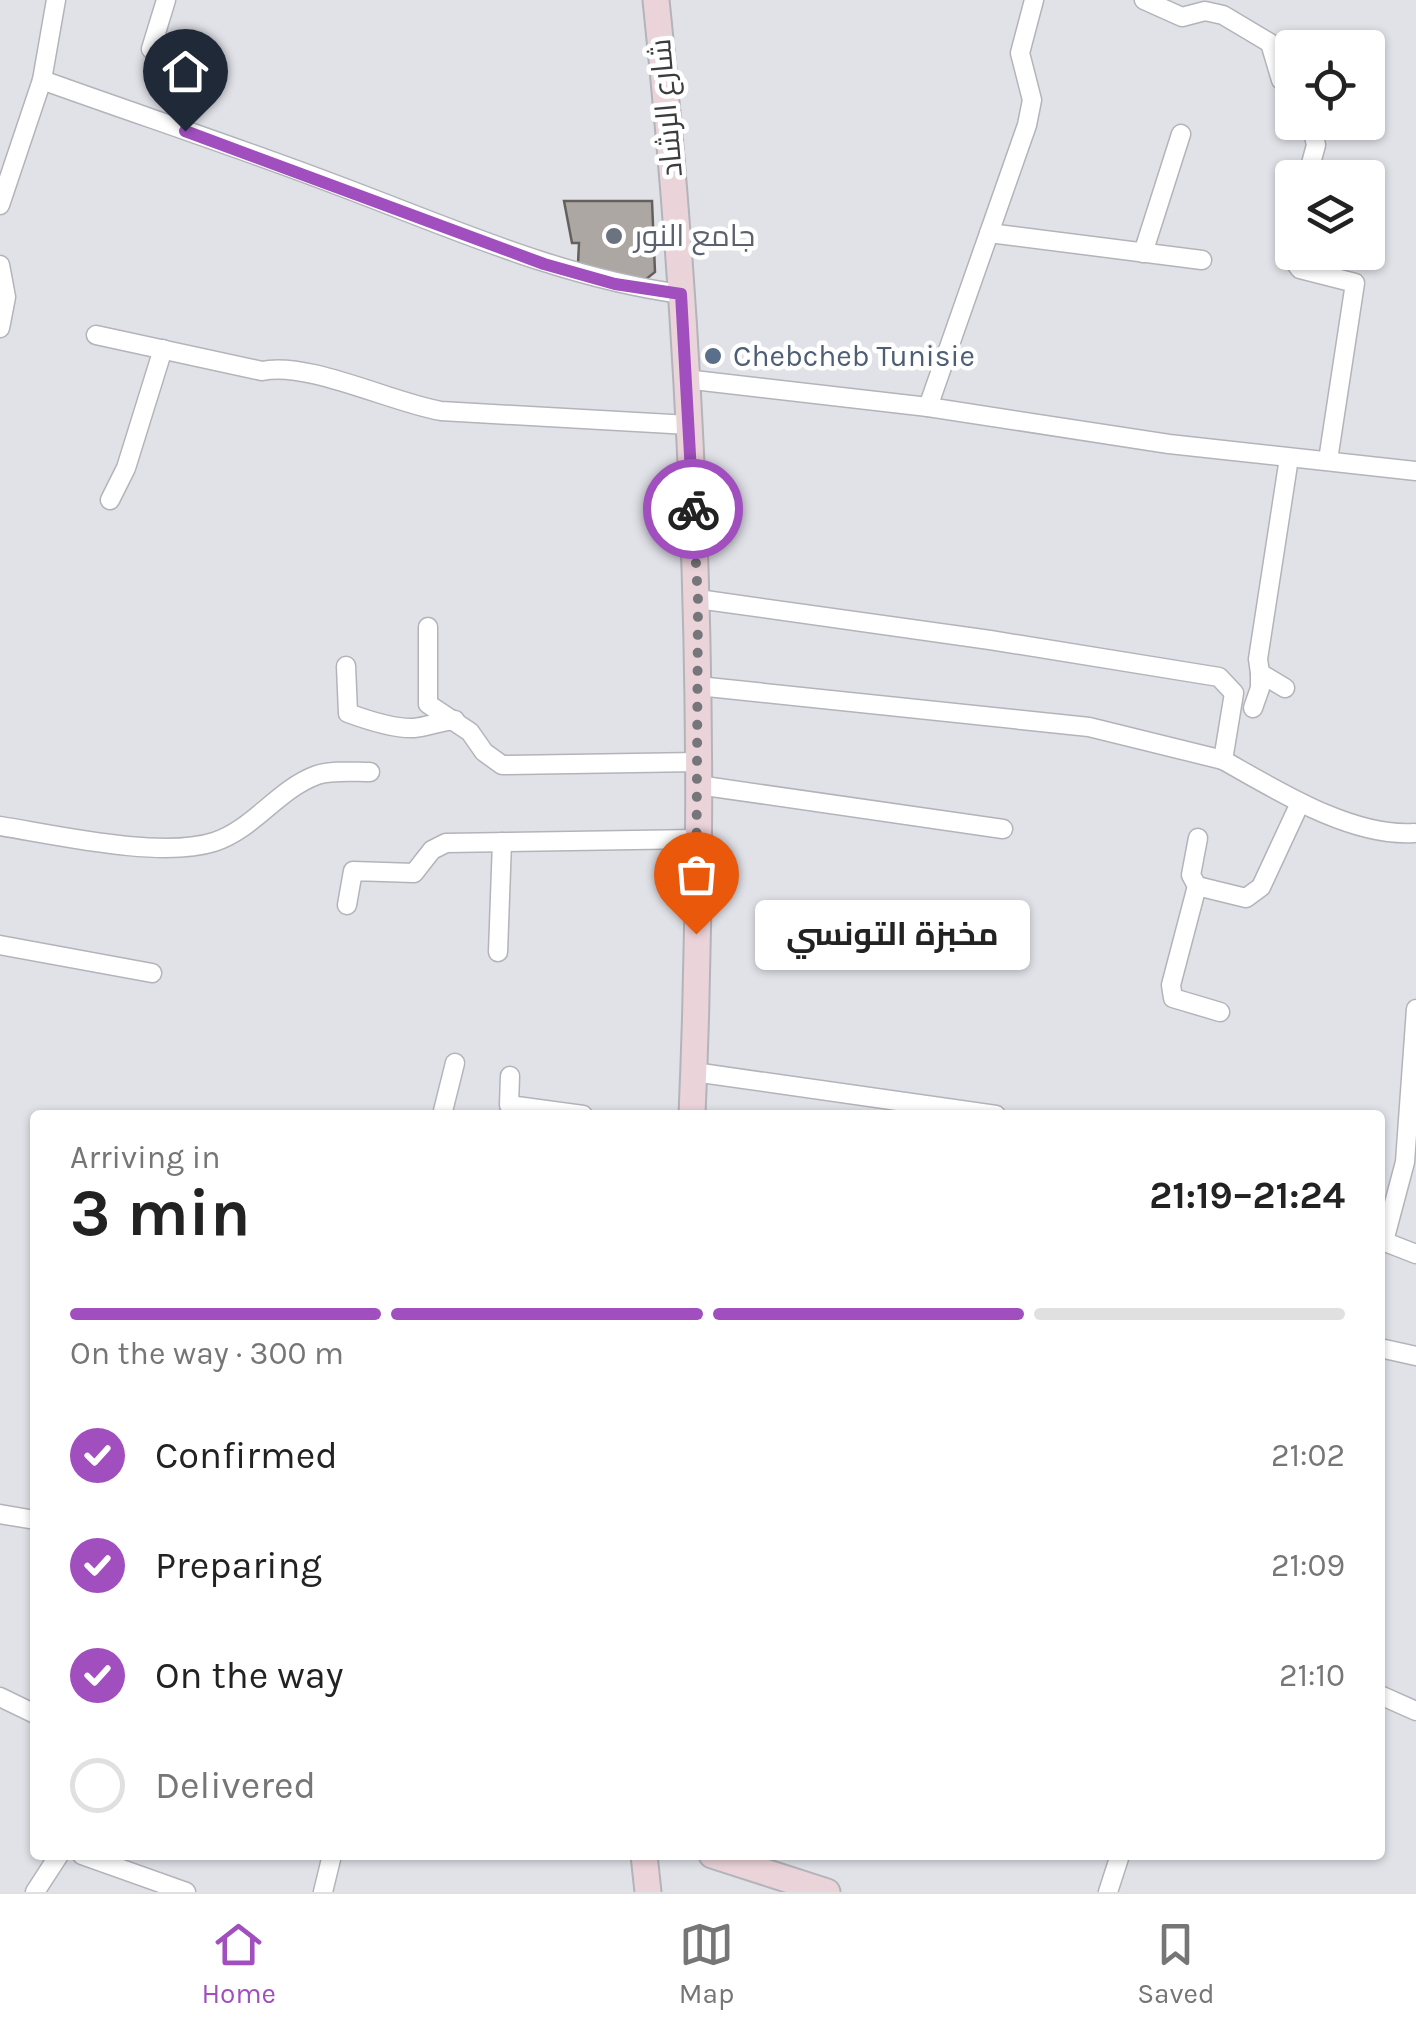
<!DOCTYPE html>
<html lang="en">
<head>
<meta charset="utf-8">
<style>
  :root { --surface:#fff; --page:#f6f6f6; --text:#222; --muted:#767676; --line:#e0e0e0; --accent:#a14fbe }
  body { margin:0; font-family:Karla,Cairo,sans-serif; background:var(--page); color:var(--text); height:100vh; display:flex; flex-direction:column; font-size:38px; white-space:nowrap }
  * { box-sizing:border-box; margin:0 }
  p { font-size:32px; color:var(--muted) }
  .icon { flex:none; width:55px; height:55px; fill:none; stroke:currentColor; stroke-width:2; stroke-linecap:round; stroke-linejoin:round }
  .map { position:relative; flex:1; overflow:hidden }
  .panel { position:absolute; left:30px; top:1110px; width:1355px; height:750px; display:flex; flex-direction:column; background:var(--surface); border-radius:10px; box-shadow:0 2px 8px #0004 }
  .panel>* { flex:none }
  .controls { position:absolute; left:1275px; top:30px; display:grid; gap:20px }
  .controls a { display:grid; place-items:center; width:110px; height:110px; border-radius:10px; background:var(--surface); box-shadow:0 2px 8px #0004; font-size:50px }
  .pin { position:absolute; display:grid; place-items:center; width:85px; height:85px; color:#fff; margin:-102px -42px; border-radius:50% 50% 50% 0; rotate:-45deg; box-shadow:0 0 10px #0007 }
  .pin .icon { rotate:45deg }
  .courier { position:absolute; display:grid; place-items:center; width:100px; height:100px; margin:-50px; border:8px solid #a14fbe; border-radius:50%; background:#fff; color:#222; box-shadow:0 2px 12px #0007 }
  .bubble { position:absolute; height:70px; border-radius:10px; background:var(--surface); box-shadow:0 2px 8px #0004; font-size:32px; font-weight:700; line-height:70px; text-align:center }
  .summary em { font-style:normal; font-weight:700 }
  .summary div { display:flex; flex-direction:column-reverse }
  .summary { display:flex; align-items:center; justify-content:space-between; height:170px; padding:0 40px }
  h1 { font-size:65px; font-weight:700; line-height:75px }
  .bar { display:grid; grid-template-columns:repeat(4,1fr); gap:15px 10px; align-content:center; height:120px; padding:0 40px }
  .bar i { height:12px; border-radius:8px; background:var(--line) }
  .bar .selected { background:var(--accent) }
  .bar p { grid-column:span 4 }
  ol { padding:0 40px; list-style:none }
  li { display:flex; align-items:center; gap:30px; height:110px }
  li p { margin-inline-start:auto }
  li .icon { padding:10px; border-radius:50%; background:var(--accent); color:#fff; stroke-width:4 }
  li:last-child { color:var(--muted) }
  li i { width:55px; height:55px; border:5px solid var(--line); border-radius:50% }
  .menu { display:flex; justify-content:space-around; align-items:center; height:140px; border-top:2px solid var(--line); background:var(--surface); font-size:28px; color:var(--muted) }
  .menu a { display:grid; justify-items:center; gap:5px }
  .menu .selected { color:var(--accent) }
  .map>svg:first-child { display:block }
</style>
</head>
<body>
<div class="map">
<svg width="1416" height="1892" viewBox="0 0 1416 1892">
  <rect width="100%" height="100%" fill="#e1e2e8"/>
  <path fill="#aca7a3" stroke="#65605d" stroke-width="2.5" d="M564 201H652L655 272 645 280 578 264 579 243H572Z"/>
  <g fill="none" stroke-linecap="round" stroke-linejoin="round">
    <defs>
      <g id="street">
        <path d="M166 0 151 49 196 67"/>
        <path d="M1144 0 1182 17 1205 11 1223 15 1270 43 1281 80 1292 88"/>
        <path d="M42 80 56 0"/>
        <path d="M1307 178 1316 145 1311 122"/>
        <path d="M0 205 42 80C142 116 243 149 342 187 454 229 562 278 681 294"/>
        <path d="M1292 231 1287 252 1300 269 1355 283 1328 460"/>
        <path d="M989 233 1202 260"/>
        <path d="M1143 253 1181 134"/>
        <path d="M0 265 6 297 0 328"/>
        <path d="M96 335 262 371C308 361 390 402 441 411L689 425"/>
        <path d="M685 379 928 407 1169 444 1416 471"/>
        <path d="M928 407 1027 125 1032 100 1020 53 1034 0"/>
        <path d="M110 500 126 468 163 349"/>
        <path d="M698 599 990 640 1219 677 1234 693 1223 760C1278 791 1351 837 1414 833"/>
        <path d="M428 627V704L470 732 484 752 502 765 698 762"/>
        <path d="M346 666 348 713C367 720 394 729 414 728 427 727 440 721 455 720"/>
        <path d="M698 686 1089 727 1223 760"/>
        <path d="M1285 688 1260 673 1258 659 1289 458"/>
        <path d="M1253 708 1260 688V673"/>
        <path d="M698 785 1003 829"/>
        <path d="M0 826C56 835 161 859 214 842 254 829 278 789 317 775 332 770 353 772 370 772"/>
        <path d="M1197 886 1191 875 1198 838"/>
        <path d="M347 905 353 871 414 873 432 850 446 843 697 839"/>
        <path d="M0 945 152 973"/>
        <path d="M498 952 502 842"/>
        <path d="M1220 1012 1173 998 1171 985 1197 886 1246 898 1261 887 1300 803"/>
        <path d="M694 1072 996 1115"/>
        <path d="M510 1076 509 1105 583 1115"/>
        <path d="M442 1115 455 1063"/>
        <path d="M1380 1240 1416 1254"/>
        <path d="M1384 1241 1405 1162 1416 1009"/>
        <path d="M1380 1348 1416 1356"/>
        <path d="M0 1514 35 1520"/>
        <path d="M1380 1695 1416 1711"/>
        <path d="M0 1697 35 1714"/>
        <path d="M82 1855 186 1892"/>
        <path d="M35 1892 59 1855"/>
        <path d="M323 1892 332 1855"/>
        <path d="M1108 1892 1120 1855"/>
      </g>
      <g id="secondary">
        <path d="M656 0C695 370 708 743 692 1115"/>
        <path d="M644 1855 648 1892"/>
        <path d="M712 1855 827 1892"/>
      </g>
    </defs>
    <use href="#street" stroke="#b3b4ba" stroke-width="21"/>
    <use href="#secondary" stroke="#b3b4ba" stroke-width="29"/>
    <use href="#street" stroke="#fff" stroke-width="18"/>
    <use href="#secondary" stroke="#ebd3da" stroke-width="25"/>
  </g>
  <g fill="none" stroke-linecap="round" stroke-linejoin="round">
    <path stroke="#76767a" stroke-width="10" stroke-dasharray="0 18" d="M693 509 698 600 696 934"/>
    <path stroke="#a14fbe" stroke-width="12" d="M185 131 544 264 615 284 681 294 693 509"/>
  </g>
  <circle fill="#6b7280" stroke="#fff" stroke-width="4" cx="614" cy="236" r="10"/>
  <circle fill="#5c6f8a" stroke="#fff" stroke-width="4" cx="713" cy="356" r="10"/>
  <g text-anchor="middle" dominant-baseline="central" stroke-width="9" stroke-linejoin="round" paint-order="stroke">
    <g font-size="30" fill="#3c3c3f" stroke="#fff">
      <text transform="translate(666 108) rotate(-95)">شارع الرشاد</text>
    </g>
    <g font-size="30" fill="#5b616d" stroke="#fff" text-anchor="start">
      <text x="634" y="236">جامع النور</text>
    </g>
    <g font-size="30" fill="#4e5e75" stroke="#fff" text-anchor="start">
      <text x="733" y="356">Chebcheb Tunisie</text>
    </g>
  </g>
</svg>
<div class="controls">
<a><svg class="icon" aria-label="locate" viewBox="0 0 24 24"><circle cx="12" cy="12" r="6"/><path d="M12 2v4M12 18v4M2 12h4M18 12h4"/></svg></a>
<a><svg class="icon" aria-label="layers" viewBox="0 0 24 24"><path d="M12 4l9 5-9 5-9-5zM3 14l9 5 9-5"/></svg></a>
</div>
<div class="pin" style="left:696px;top:934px;background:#ea580c"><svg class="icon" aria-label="bag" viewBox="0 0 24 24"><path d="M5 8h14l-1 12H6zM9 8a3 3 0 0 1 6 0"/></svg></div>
<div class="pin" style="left:185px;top:131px;background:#1f2937"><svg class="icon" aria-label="home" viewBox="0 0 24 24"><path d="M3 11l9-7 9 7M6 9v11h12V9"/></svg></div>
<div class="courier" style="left:693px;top:509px"><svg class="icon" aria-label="bike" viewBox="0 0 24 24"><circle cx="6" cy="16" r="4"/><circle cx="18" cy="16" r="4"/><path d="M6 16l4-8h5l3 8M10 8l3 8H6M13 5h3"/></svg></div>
<div class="bubble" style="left:755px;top:900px;width:275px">مخبزة التونسي</div>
<section class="panel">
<div class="summary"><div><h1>3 min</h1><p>Arriving in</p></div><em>21:19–21:24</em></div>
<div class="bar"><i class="selected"></i><i class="selected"></i><i class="selected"></i><i></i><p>On the way · 300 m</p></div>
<ol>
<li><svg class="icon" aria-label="check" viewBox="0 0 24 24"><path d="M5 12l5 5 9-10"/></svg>Confirmed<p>21:02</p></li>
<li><svg class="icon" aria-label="check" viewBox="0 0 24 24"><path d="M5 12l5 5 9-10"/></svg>Preparing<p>21:09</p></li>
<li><svg class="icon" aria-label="check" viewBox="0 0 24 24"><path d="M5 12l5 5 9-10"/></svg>On the way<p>21:10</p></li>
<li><i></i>Delivered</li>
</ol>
</section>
</div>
<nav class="menu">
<a class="selected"><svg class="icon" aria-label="home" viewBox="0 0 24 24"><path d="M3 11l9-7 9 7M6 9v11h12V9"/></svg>Home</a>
<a><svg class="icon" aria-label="map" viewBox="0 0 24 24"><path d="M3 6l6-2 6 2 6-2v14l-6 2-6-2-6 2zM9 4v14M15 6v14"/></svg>Map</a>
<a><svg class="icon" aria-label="saved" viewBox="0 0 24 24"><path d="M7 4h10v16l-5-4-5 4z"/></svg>Saved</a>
</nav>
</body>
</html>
